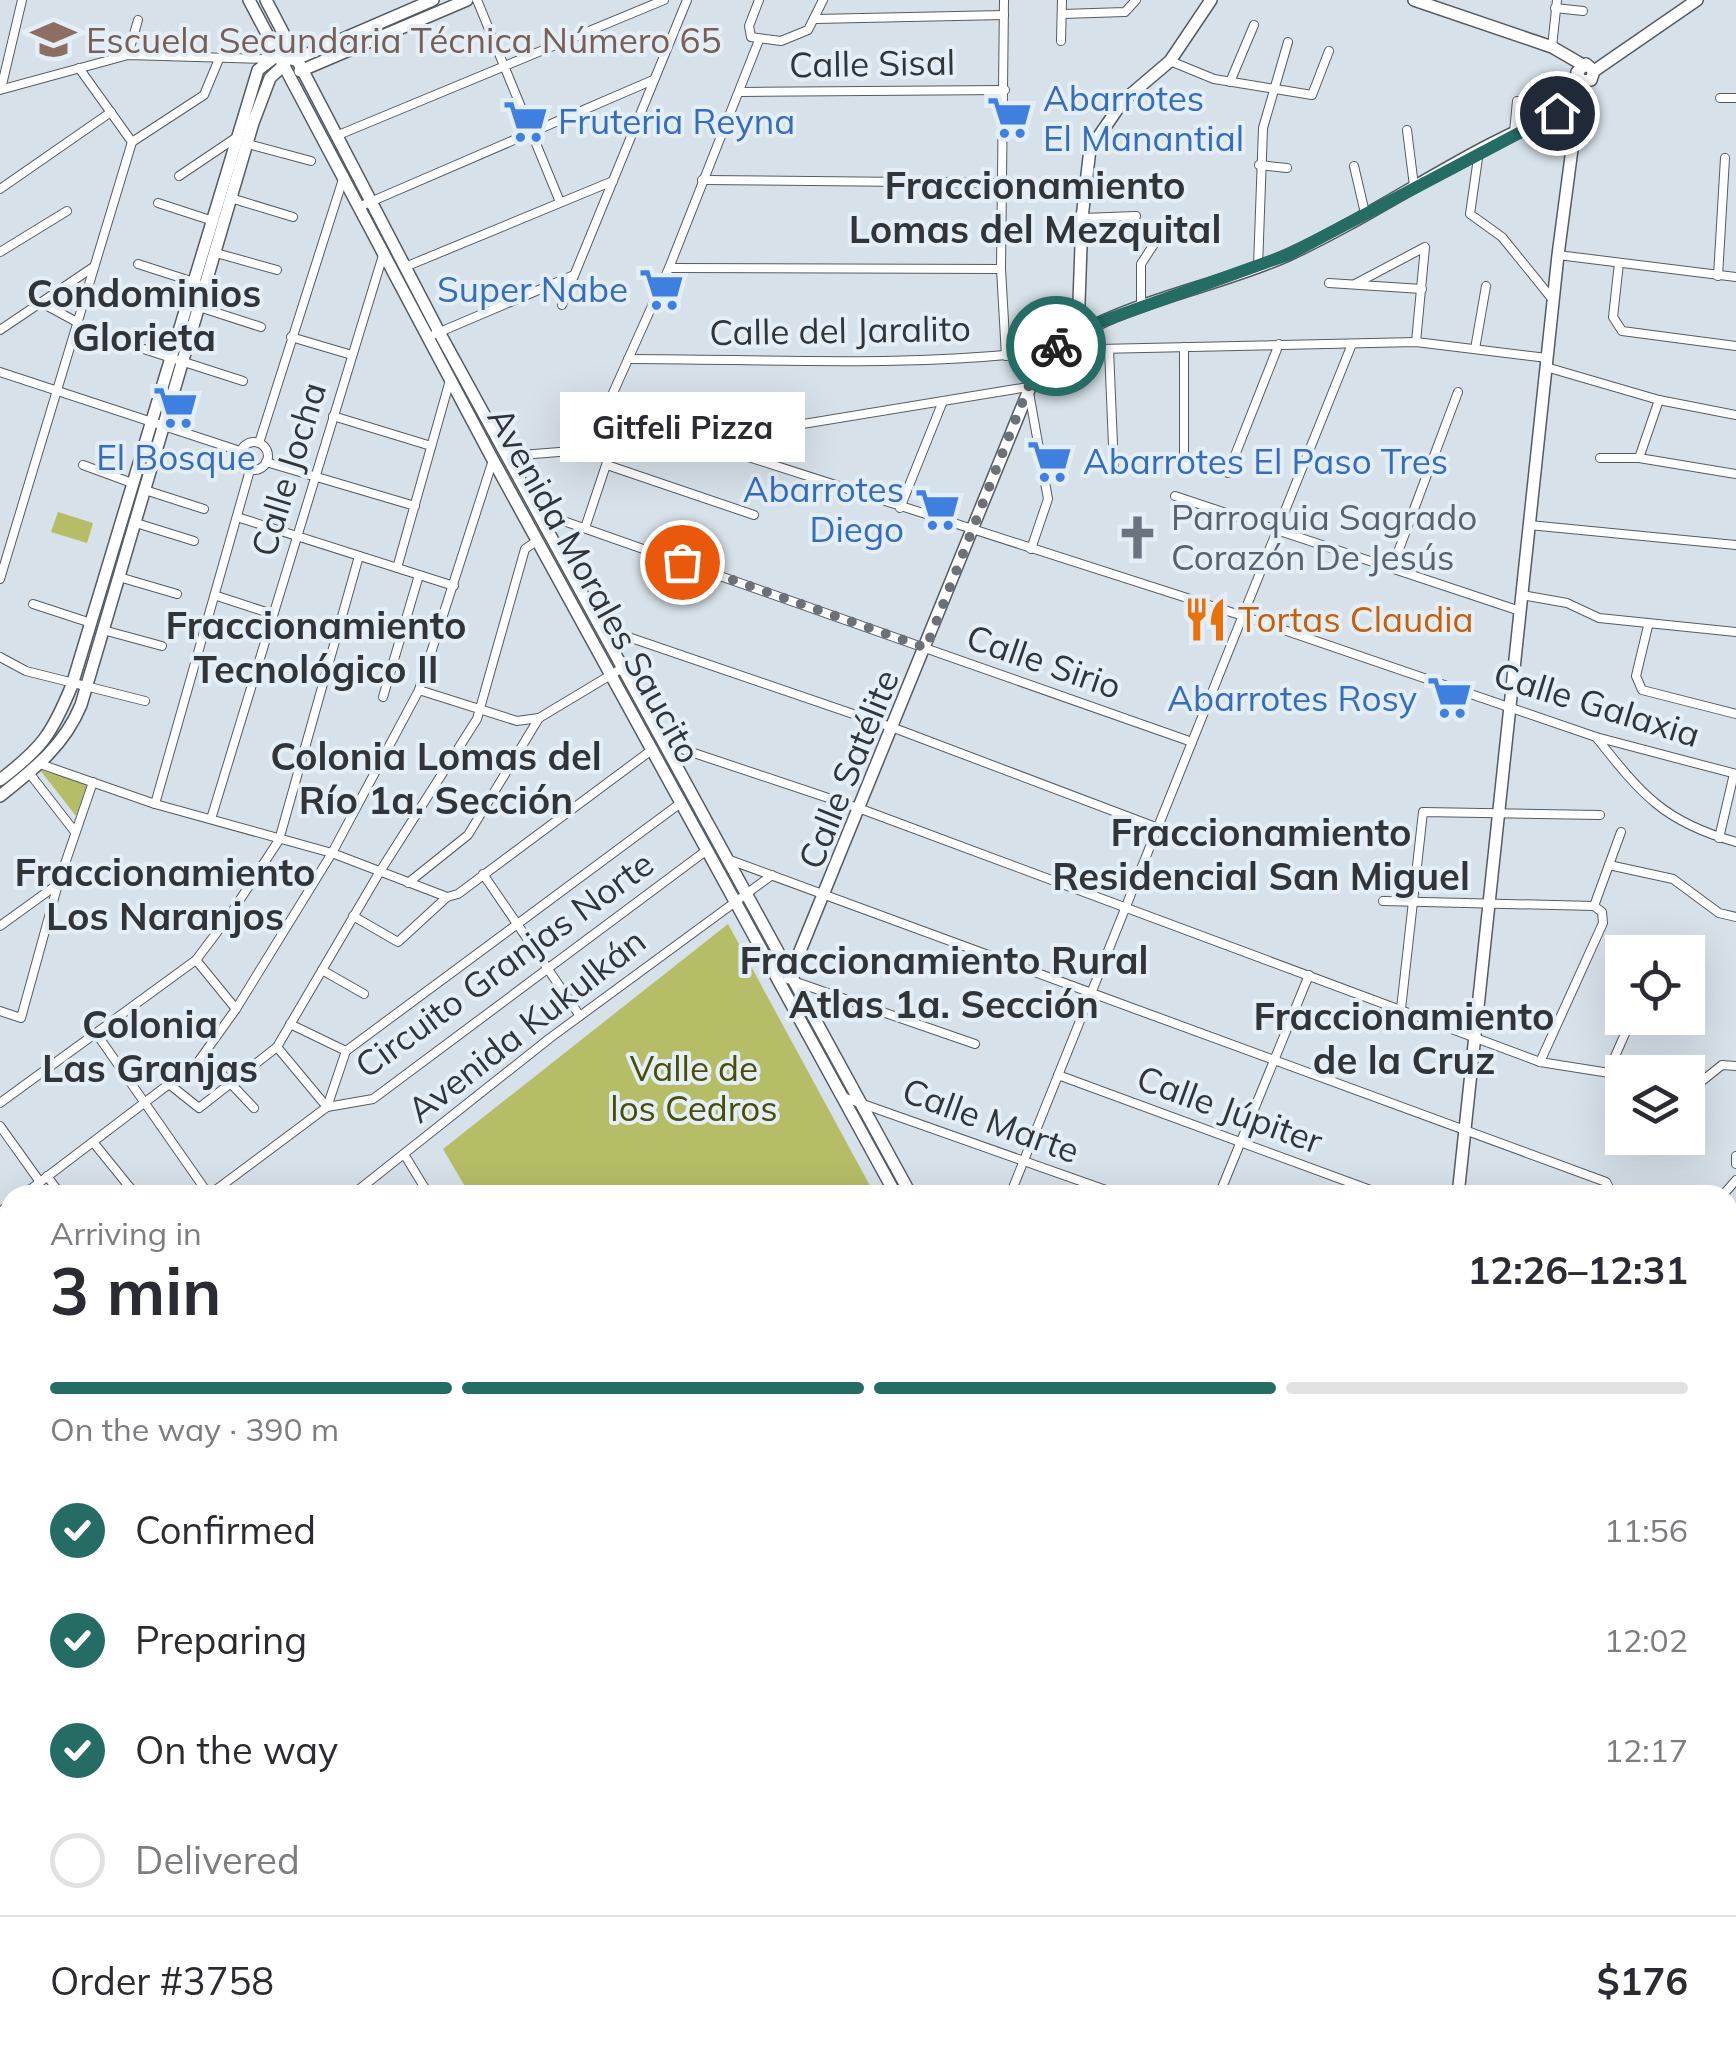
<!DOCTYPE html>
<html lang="en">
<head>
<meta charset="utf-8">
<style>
  :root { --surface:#fff; --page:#f7f7f7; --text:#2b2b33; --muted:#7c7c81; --line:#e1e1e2; --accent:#246c64 }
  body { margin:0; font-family:Mulish,sans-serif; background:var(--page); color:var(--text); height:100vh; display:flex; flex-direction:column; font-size:38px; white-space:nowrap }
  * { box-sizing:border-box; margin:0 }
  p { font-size:32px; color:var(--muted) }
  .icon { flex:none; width:55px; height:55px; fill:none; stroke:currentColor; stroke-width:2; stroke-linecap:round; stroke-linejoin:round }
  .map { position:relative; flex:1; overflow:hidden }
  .sheet { position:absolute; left:0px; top:1185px; width:1738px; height:880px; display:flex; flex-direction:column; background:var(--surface); border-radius:30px 30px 0 0; box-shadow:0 10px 40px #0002 }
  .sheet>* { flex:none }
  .buttons { position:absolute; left:1605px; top:935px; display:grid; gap:20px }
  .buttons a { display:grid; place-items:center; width:100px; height:100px; border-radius:0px; background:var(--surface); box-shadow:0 10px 40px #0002; font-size:50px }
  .pin { position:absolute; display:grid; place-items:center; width:85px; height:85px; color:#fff; margin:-42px; border:5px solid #fff; border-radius:50%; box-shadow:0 2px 10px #0007 }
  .courier { position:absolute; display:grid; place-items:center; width:100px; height:100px; margin:-50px; border:8px solid #246c64; border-radius:50%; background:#fff; color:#222; box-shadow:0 2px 12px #0007 }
  .bubble { position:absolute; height:70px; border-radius:0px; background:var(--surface); box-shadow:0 10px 40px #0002; font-size:32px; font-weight:700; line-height:70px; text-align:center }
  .headline em { font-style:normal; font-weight:700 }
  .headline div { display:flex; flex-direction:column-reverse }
  .headline { display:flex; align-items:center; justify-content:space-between; height:170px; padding:0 50px }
  h1 { font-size:65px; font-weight:700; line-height:75px }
  .bar { display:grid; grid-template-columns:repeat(4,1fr); gap:15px 10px; align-content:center; height:120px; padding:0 50px }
  .bar i { height:12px; border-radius:8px; background:var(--line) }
  .bar .current { background:var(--accent) }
  .bar p { grid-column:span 4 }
  .line { display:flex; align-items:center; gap:25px; padding:0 50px; border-top:2px solid var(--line) }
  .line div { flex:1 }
  ol { padding:0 50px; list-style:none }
  li { display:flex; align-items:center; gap:30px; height:110px }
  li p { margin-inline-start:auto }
  li .icon { padding:10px; border-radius:50%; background:var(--accent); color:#fff; stroke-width:4 }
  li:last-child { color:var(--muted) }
  li i { width:55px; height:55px; border:5px solid var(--line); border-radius:50% }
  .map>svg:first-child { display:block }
</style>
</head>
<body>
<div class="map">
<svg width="1736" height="2065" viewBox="0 0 1736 2065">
  <rect width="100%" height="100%" fill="#d7e1e9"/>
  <g fill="#b5bd67">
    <path d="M58 512 93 523 87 543 51 532Z"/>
    <path d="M40 770 87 784 76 816Z"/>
    <path d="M728 924 875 1195H470L443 1149Z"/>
    <path d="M10 1718V2055H983V2065H0V1725Z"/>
  </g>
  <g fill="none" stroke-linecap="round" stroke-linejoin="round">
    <defs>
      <g id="street">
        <path d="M477 0 560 202"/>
        <path d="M759 0 749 26 751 37 781 41 808 30 823 0"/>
        <path d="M1004 0 1001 269 1006 356"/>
        <path d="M1555 8 1583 11"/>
        <path d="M1062 14 1125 12 1136 0"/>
        <path d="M815 19 1004 15"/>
        <path d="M1061 41 1062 0"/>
        <path d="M1552 47 1557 0"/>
        <path d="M128 55 138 20"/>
        <path d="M1170 61 1214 79 1312 95 1329 51"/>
        <path d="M79 68 132 142"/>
        <path d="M1230 82 1254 25"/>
        <path d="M1 89 22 0"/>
        <path d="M0 90 128 55 268 59"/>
        <path d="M740 92 1005 90"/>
        <path d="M1720 98H1736"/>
        <path d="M1407 130 1414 186"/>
        <path d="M1514 132 1517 101"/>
        <path d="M336 136 664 0"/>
        <path d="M132 142 204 95 219 59"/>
        <path d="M248 144 311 161"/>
        <path d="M1479 151 1470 214 1502 237 1553 300"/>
        <path d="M1259 165 1287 168"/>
        <path d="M1354 166 1365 213"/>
        <path d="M179 176 234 139"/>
        <path d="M702 180 1005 183"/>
        <path d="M0 189 111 112"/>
        <path d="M234 199 293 217"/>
        <path d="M158 203 210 220"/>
        <path d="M361 206 653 80"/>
        <path d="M1082 218 1136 216"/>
        <path d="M0 252 67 211"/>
        <path d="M216 253 277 270"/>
        <path d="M1558 255 1736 277"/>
        <path d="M1619 263 1613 317 1622 331 1736 346"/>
        <path d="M138 264 197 283"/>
        <path d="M405 267 613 181"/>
        <path d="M1258 267 1263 128 1288 42"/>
        <path d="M669 268 1001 269"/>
        <path d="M1718 276 1725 158"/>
        <path d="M1329 283 1422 289"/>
        <path d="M1355 284 1425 247 1416 342"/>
        <path d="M40 302 75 321"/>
        <path d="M562 305 687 0"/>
        <path d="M199 307 261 327"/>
        <path d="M1141 308V264L1156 241"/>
        <path d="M0 330 92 268"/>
        <path d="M435 334 574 275"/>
        <path d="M291 337 352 355"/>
        <path d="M128 344 243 381"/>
        <path d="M1184 347V465"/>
        <path d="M1109 349 1114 469"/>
        <path d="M1475 349 1486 286"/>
        <path d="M628 359C768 359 913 368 1052 350L1416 342 1547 358"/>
        <path d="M1546 367 1659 400 1736 415"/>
        <path d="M0 372 240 451"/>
        <path d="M333 416 431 446"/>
        <circle cx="254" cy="456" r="14"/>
        <path d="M259 443 344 176"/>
        <path d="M705 443 1243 616 1596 737 1736 774"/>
        <path d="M587 451 669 268 759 40"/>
        <path d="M507 456 700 441 1028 387 1048 499 1031 549"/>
        <path d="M1600 458H1639L1736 474"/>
        <path d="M1639 458 1659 400"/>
        <path d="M266 462 415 506"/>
        <path d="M83 465 132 483"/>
        <path d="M607 465 754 515"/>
        <path d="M1228 473 1279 344"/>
        <path d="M145 490 204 509"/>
        <path d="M1175 496 1520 611"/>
        <path d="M900 508 943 401"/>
        <path d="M538 512 1192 742"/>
        <path d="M237 517 454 586"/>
        <path d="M136 523 194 541"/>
        <path d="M1529 525 1736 545"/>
        <path d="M585 528 611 450"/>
        <path d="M397 568 450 380"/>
        <path d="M1392 568 1458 392"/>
        <path d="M119 577 177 594"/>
        <path d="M0 579 132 142"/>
        <path d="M1522 595 1567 603 1599 618 1736 632"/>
        <path d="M217 596 272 614"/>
        <path d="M33 604 91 623"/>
        <path d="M1648 626 1636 676 1642 690 1736 714"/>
        <path d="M605 629 894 728 1158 828"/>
        <path d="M103 630 162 646"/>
        <path d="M0 657 26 671 145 701"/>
        <path d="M419 690 517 721 539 718"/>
        <path d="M383 697 419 575"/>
        <path d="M1596 737C1642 795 1664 822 1736 842"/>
        <path d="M664 743 861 809 1540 1062 1622 1075"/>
        <path d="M40 764 155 804 332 853 447 897"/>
        <path d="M30 774 75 832"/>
        <path d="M155 804 250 470"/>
        <path d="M211 819 384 252"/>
        <path d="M1719 838 1734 774"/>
        <path d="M727 859 1606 1182 1613 1195"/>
        <path d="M1609 865 1673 879 1719 913 1736 917"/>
        <path d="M483 874 580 1016"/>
        <path d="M408 883 468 835 539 718 624 667"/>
        <path d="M1383 901 1594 906 1602 912 1603 923 1540 1062"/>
        <path d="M1594 906 1621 832"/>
        <path d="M353 916 398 942 447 897 458 894 653 749"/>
        <path d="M0 926 58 884"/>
        <path d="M196 960 236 1009"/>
        <path d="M322 970 364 994"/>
        <path d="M796 982 975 1044"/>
        <path d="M1401 1009 1423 812 1600 815"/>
        <path d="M0 1011 21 1018 58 884 93 782"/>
        <path d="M290 1024 346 1051"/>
        <path d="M96 1033 209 1195"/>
        <path d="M277 1047 327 1107"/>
        <path d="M218 1070 254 1108"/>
        <path d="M1608 1072 1632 1018"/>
        <path d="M1058 1075 1384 1195"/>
        <path d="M169 1084 199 1108 277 1047 379 873 477 719 525 549 538 540"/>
        <path d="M1688 1088 1692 1089 1722 1065 1736 1066"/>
        <path d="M843 1097 1120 1195"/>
        <path d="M0 1103 196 960 230 915 279 840 359 556"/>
        <path d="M327 1107 346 1051 682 802"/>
        <path d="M0 1126 40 1182"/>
        <path d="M93 1142 136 1195"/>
        <path d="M404 1154 429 1195"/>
        <path d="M1736 1156V1164"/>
        <path d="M47 1176 61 1195"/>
        <path d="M23 1195 198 1062 236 1009 332 853 419 690 493 460"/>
        <path d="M209 1195 327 1107 373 1099 707 850"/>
        <path d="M352 1195 550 1038 772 875"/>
        <path d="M1010 1195 1352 344"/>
        <path d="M1219 1195 1309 975"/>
        <path d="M1723 1195 1736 1180"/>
        <path d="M0 1212 10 1204"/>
        <path d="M0 1301 10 1313"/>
        <path d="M0 1351 10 1344"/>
        <path d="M1728 1402 1736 1418"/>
        <path d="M0 1454 10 1447"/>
        <path d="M1728 1463 1736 1457"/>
        <path d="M1728 1523 1736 1518"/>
        <path d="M1728 1585 1736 1579"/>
        <path d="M0 1622 10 1616"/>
        <path d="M1728 1648 1736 1642"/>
        <path d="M0 1680 10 1674"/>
        <path d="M1728 1710 1736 1704"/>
        <path d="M1728 1762 1736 1757"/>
        <path d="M1728 1816 1736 1819"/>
        <path d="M1728 1873 1736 1876"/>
        <path d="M1728 1912 1736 1908"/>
        <path d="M1728 1919 1736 1938"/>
        <path d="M1728 2043 1736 2062"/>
        <path d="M1456 2055 1468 2057"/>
        <path d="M1492 2055 1497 2065"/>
        <path d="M1551 2055 1555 2065"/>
        <path d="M1302 2065 1303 2055"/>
      </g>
      <g id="secondary">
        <path d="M249 0 493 460 896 1195"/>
        <path d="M266 0 439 332 911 1195"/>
        <path d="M1414 0 1552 47 1583 65"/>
        <path d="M294 60 433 0"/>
        <path d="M300 71 467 0"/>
        <path d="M1581 81 1591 80 1594 71 1697 0"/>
        <path d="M1078 330 1082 218 1090 149 1123 101 1170 61 1211 0"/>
        <path d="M0 780C42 748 52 734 72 685L258 70 280 53 286 56"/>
        <path d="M0 796C34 769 64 746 81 705L253 123 270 78 285 64"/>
        <path d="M789 978 1042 358C1112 302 1208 291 1288 255 1386 210 1473 143 1575 107"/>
        <path d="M1458 1195 1558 255 1581 81 1577 72 1586 64 1594 71"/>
        <path d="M1728 1351 1736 1349"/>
        <path d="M1728 1778 1736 1786"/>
        <path d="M988 2055V2065"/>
        <path d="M1205 2065 1210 2055"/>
        <path d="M1381 2065V2055"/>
        <path d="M1584 2065 1588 2055"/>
      </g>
    </defs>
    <use href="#street" stroke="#545c63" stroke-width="10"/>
    <use href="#secondary" stroke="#545c63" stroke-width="14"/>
    <use href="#street" stroke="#fff" stroke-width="8"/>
    <use href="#secondary" stroke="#fff" stroke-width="11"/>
  </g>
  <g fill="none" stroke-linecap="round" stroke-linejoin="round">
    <path stroke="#6b7176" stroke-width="10" stroke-dasharray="0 18" d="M682 562 926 648 1037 365 1056 346"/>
    <path stroke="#246c64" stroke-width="12" d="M1056 346 1078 330 1290 254 1557 113"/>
  </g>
  <defs>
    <symbol id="school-bare" viewBox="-9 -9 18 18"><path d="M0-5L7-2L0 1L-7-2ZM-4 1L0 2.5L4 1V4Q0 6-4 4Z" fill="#8d6e63" stroke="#e4eef7" stroke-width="2.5" paint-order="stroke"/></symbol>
    <symbol id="supermarket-bare" viewBox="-9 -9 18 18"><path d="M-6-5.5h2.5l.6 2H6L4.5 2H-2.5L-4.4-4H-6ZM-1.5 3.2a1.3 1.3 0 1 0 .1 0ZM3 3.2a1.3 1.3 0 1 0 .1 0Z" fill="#3f7fe0" stroke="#e4eef7" stroke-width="2.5" paint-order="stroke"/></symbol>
    <symbol id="church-bare" viewBox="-9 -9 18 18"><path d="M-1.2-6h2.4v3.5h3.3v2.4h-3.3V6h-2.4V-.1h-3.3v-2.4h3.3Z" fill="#6b7280" stroke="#e4eef7" stroke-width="2.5" paint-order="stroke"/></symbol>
    <symbol id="restaurant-bare" viewBox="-9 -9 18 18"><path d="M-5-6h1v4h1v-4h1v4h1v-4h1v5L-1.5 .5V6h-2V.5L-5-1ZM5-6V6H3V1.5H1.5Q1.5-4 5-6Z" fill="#e8710a" stroke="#e4eef7" stroke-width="2.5" paint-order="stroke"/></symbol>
  </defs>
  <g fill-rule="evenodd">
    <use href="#school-bare" x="22" y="8" width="63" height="63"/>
    <use href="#supermarket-bare" x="978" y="86" width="63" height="63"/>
    <use href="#supermarket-bare" x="494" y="90" width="63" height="63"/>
    <use href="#supermarket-bare" x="630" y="258" width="63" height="63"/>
    <use href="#supermarket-bare" x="144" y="376" width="63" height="63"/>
    <use href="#supermarket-bare" x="1018" y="430" width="63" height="63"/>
    <use href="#supermarket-bare" x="906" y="478" width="63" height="63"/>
    <use href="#church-bare" x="1106" y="506" width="63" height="63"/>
    <use href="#restaurant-bare" x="1174" y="588" width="63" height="63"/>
    <use href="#supermarket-bare" x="1418" y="666" width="63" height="63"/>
  </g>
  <g text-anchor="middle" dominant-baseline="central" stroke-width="8" stroke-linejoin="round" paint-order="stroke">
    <g font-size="35" fill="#785e54" stroke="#e4eef7" text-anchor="start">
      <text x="86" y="40">Escuela Secundaria Técnica Número 65</text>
    </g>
    <g font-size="35" fill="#313538" stroke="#e4eef7">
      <text transform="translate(872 63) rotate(-1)">Calle Sisal</text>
      <text transform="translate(840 330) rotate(-1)">Calle del Jaralito</text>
      <text transform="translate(288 469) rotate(-73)">Calle Jocha</text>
      <text transform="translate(595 585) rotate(61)">Avenida Morales Saucito</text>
      <text transform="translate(1044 661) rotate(19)">Calle Sirio</text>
      <text transform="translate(1597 704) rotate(17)">Calle Galaxia</text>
      <text transform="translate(848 769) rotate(-68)">Calle Satélite</text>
      <text transform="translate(504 964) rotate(-36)">Circuito Granjas Norte</text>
      <text transform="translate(526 1025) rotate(-38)">Avenida Kukulkán</text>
      <text transform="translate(1230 1109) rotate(20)">Calle Júpiter</text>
      <text transform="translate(991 1120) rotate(20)">Calle Marte</text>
    </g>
    <g font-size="35" fill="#366cbe" stroke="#e4eef7" text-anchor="start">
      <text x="1043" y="98">Abarrotes<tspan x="1043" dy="40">El Manantial</tspan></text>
      <text x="558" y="121">Fruteria Reyna</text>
      <text x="628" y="289" text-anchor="end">Super Nabe</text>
      <text x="176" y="457" text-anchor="middle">El Bosque</text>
      <text x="1083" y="461">Abarrotes El Paso Tres</text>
      <text x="904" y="489" text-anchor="end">Abarrotes<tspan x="904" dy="40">Diego</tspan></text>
      <text x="1417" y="698" text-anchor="end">Abarrotes Rosy</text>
    </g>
    <g font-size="35" fill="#5b616d" stroke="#e4eef7" text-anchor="start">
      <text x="1171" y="517">Parroquia Sagrado<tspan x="1171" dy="40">Corazón De Jesús</tspan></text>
    </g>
    <g font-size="35" fill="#c56008" stroke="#e4eef7" text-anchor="start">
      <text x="1238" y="619">Tortas Claudia</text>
    </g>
    <g font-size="35" fill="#4a4e04" stroke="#e4eef7">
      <text x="694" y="1068">Valle de<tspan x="694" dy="40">los Cedros</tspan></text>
    </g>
    <g font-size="38" font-weight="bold" fill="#313538" stroke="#e4eef7">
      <text x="1035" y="185">Fraccionamiento<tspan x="1035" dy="44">Lomas del Mezquital</tspan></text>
      <text x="144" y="293">Condominios<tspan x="144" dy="44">Glorieta</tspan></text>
      <text x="316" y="625">Fraccionamiento<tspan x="316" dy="44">Tecnológico II</tspan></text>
      <text x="436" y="756">Colonia Lomas del<tspan x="436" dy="44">Río 1a. Sección</tspan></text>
      <text x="1261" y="832">Fraccionamiento<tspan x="1261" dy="44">Residencial San Miguel</tspan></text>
      <text x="165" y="872">Fraccionamiento<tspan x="165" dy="44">Los Naranjos</tspan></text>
      <text x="944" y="960">Fraccionamiento Rural<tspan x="944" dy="44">Atlas 1a. Sección</tspan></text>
      <text x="1404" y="1016">Fraccionamiento<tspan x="1404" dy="44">de la Cruz</tspan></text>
      <text x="150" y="1024">Colonia<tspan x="150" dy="44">Las Granjas</tspan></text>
    </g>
  </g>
</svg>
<div class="buttons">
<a><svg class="icon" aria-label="locate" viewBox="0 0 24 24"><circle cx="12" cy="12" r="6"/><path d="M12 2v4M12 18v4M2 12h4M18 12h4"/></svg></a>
<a><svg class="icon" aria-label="layers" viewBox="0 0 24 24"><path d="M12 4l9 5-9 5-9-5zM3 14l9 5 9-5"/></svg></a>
</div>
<div class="pin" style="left:682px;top:562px;background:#ea580c"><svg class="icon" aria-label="bag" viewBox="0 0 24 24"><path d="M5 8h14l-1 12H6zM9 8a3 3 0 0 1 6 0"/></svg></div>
<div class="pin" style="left:1557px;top:113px;background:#1f2937"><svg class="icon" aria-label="home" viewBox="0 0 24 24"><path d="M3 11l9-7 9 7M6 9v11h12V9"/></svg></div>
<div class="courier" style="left:1056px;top:346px"><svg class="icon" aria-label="bike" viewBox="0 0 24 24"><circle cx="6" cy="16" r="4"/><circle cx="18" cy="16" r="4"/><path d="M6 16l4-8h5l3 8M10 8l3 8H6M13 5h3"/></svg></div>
<div class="bubble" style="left:560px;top:392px;width:245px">Gitfeli Pizza</div>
<section class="sheet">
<div class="headline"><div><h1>3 min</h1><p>Arriving in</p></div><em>12:26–12:31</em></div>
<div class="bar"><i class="current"></i><i class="current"></i><i class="current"></i><i></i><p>On the way · 390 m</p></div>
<ol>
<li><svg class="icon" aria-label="check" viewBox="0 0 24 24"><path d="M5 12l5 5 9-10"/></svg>Confirmed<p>11:56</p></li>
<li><svg class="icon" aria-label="check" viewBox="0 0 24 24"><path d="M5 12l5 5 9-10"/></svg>Preparing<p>12:02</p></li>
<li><svg class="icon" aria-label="check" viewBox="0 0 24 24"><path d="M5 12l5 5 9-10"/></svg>On the way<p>12:17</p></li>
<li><i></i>Delivered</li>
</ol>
<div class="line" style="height:130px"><div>Order #3758</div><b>$176</b></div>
</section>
</div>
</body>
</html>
